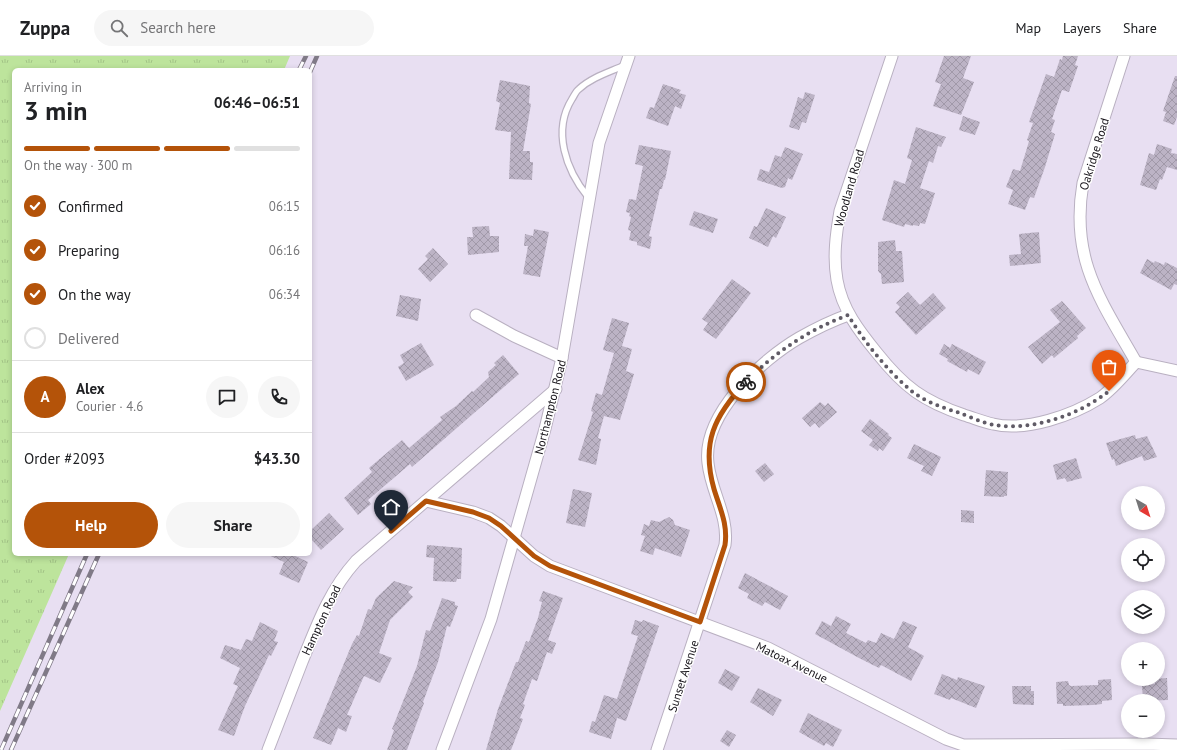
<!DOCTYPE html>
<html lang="en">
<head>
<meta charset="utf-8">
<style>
  :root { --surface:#fff; --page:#f6f6f6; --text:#202124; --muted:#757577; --line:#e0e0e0; --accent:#b45309 }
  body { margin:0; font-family:"PT Sans",sans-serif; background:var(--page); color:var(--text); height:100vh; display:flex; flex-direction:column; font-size:15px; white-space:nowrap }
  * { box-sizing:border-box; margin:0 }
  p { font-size:13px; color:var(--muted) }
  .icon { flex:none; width:22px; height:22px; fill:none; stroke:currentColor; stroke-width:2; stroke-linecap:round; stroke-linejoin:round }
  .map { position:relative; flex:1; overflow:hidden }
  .drawer { position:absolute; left:12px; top:12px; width:300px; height:488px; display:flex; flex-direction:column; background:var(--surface); border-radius:6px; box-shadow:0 2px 6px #0003 }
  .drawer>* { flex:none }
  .needle { width:26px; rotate:141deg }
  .controls { position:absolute; left:1121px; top:430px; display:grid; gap:8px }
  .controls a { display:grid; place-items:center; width:44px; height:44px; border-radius:50%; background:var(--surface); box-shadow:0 2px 6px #0003; font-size:20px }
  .pin { position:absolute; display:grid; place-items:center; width:34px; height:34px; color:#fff; margin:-41px -17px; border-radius:50% 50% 50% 0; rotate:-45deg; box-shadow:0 0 4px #0007 }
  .pin .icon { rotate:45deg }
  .courier { position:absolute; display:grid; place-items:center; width:40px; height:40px; margin:-20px; border:3px solid #b45309; border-radius:50%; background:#fff; color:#222; box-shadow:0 1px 5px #0007 }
  .summary em { font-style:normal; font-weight:600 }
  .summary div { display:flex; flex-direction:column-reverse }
  .summary { display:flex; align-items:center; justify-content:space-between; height:68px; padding:0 12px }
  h1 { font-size:26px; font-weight:600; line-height:30px }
  .bar { display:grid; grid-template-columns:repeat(4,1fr); gap:6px 4px; align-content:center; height:48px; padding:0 12px }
  .bar i { height:5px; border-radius:3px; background:var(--line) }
  .bar .current { background:var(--accent) }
  .bar p { grid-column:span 4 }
  .line { display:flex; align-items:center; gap:10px; padding:0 12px; border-top:1px solid var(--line) }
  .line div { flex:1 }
  .round { display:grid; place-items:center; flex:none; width:42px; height:42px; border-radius:21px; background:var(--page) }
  ol { padding:0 12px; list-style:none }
  li { display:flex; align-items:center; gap:12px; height:44px }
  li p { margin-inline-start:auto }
  li .icon { padding:4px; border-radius:50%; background:var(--accent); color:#fff; stroke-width:4 }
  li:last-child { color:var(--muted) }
  li i { width:22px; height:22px; border:2px solid var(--line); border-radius:50% }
  .action { display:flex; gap:8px; margin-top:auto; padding:8px 12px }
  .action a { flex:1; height:46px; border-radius:24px; background:var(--accent); color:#fff; font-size:16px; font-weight:600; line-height:46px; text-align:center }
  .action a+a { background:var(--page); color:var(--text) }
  header { display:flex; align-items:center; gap:24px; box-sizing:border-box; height:56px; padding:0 20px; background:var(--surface); border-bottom:1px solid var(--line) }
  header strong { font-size:19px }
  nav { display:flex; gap:22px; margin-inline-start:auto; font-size:14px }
  .search { width:280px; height:36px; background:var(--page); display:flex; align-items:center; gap:10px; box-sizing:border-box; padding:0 14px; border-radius:22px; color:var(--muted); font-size:15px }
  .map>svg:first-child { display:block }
</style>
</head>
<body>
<header>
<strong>Zuppa</strong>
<div class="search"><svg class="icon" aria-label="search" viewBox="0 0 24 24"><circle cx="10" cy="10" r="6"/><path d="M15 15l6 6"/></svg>Search here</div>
<nav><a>Map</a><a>Layers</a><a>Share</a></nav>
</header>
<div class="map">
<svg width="1177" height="694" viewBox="0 0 1177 694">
  <defs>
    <pattern id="grass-tufts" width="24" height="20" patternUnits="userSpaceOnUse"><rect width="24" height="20" fill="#bde49c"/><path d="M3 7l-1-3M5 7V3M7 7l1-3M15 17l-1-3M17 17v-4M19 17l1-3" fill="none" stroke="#a2c386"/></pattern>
    <pattern id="building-cross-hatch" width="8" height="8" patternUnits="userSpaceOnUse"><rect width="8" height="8" fill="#bcb3c5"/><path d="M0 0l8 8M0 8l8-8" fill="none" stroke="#a199a9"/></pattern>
  </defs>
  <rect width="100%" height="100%" fill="#e8dff2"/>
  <path fill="url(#grass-tufts)" d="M0 0H290L284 14H14V498H69L0 655Z"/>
  <g fill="url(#building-cross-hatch)">
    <path d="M944 0H971L963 22 974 26 961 59 933 50 941 28 935 26Z"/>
    <path d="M1063 0H1078L1075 9 1078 10 1069 36 1062 34 1052 63 1055 64 1051 76 1055 78 1045 111 1034 142 1030 141 1025 154 1008 148 1013 134 1006 131 1013 113 1020 115 1027 92 1029 85 1027 84 1033 67 1029 66 1046 18 1054 21 1060 3 1062 4Z"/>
    <path d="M1175 20H1177V61L1174 69 1163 65 1166 56 1163 55Z"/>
    <path d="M500 24 530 30 529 47 531 48 523 95H530V106H533L532 124 509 123 511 76 495 74 500 47 496 45Z"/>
    <path d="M663 28 681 34 679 37 686 39 681 53 675 50 668 70 646 62 650 51 654 52Z"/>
    <path d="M805 36 815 39 806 67 802 66 799 74 789 71 798 41 803 43Z"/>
    <path d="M963 60 980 66 975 79 959 74Z"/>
    <path d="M916 71 946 81 941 91 938 90 933 107 929 105 920 132 935 137 925 168 920 167 919 170 913 169V170L905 168 904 171 882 164 894 124 905 128 912 104 907 102Z"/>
    <path d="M1157 88 1172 93 1171 97 1177 98V114L1167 111 1162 124 1160 123 1156 134 1140 129 1149 97 1154 99Z"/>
    <path d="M639 89 671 95 665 124H664L662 133H660L649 180 652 181 650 193 637 189V186L629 184 631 175 628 174 631 161 629 160 630 157 626 156 629 143 636 144 643 110 635 108Z"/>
    <path d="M785 91 803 98 792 124 788 122 785 131 782 132 757 124 760 113 769 116 775 99 781 101Z"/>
    <path d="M766 152 786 161 776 182 773 180 768 191 749 182 754 170 757 171Z"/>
    <path d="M694 155 718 163 713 177 689 169Z"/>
    <path d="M489 170 490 180H499V196L468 199 467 181H473L472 171Z"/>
    <path d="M534 173 549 176 540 221 523 218 528 190H524L525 178 533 180Z"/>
    <path d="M1039 176 1041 207 1010 210 1009 199 1021 198 1019 178Z"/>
    <path d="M895 184 896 195H902L904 226 882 228 881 218 878 215V186Z"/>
    <path d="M433 192 448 208 430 226 418 213 428 203 425 200Z"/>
    <path d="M1147 203 1154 207 1155 205 1164 209 1165 206 1177 212V229L1174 228 1171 234 1140 217Z"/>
    <path d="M732 223 751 237 716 283 703 274 708 267 702 263Z"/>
    <path d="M908 236 920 249 933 237 946 252 916 279 895 256 900 251 896 247Z"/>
    <path d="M400 239 421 243 418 265 396 260Z"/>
    <path d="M1062 245 1086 272 1077 280 1078 282 1054 302 1052 299 1042 308 1028 291 1060 266 1050 254Z"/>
    <path d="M612 262 629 267 622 290 632 293 626 315 634 318 620 364 604 360 598 382 601 383 596 409 578 404 593 356 591 355 596 337 602 339 614 297 603 294Z"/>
    <path d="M421 287 434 309 406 325 398 311 404 307 400 299Z"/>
    <path d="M944 288 950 292 952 288 986 306 979 319 968 313 967 316 947 305 948 303 939 298Z"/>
    <path d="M503 299 519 318 412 411 410 408 368 444 371 448 358 459 344 442 372 416 369 412 402 384 409 392 442 364 440 361 456 350 472 335 473 336 489 321 488 316 496 309 494 307Z"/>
    <path d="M820 346 825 350 828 347 837 356 819 372 815 367 810 371 802 362Z"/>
    <path d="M870 363 889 378 888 379 892 382 883 395 879 392 878 395 869 389 873 384 861 375Z"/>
    <path d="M1135 379 1136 383 1147 380 1157 401 1144 405 1142 400 1116 410 1114 403 1112 404 1106 387Z"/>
    <path d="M914 388 941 401 932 420 921 415 924 410 907 402Z"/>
    <path d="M1076 402 1082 422 1067 426 1065 422 1057 424 1053 409Z"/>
    <path d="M765 407 774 418 764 426 755 415Z"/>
    <path d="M986 414 1008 416 1007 440H1004V441L984 440Z"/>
    <path d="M573 433 592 437 585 471 566 467Z"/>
    <path d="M961 454 974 455V467L961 466Z"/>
    <path d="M329 457 344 473 321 494 310 482V475Z"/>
    <path d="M669 461 673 464 675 469 690 474 681 501 655 492 653 499 640 495 645 480 641 479 644 468 649 470 651 464 659 466Z"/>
    <path d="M427 489 462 492 461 523H457L456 526 433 525 434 502 426 501Z"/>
    <path d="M266 498H291L308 506 299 527 279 518 284 506Z"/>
    <path d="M745 517 788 540 780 554 765 546 762 550 747 542 749 538 738 532Z"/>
    <path d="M394 525 413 531 408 536 413 541 390 564 379 597 392 602 380 627 364 620 347 659 352 660 346 676 338 672 331 689 313 682 352 588 357 579 359 580 368 553 371 554 376 542Z"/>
    <path d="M543 535 563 542 548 584 556 587 552 598 547 596 537 625 532 623 523 648 525 649 520 662 523 663 511 694H486L498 653 516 606H518L526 585 529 586 538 562 542 546 539 545Z"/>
    <path d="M442 542 455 546V549L458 550 450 571 447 570 438 606 423 646 424 647 407 694H387L394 674 392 673 417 610 426 574 430 575Z"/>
    <path d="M836 560 851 568 846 577 866 587 868 584 876 587 881 577 894 583 903 565 917 571 908 591 924 600 911 625 881 609 879 612 859 602 815 578 822 565 831 570Z"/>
    <path d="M635 564 642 566 643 564 659 570 626 665 617 662 611 683 589 676 592 665 595 666 604 639 617 643 638 580 631 578Z"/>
    <path d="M260 566 278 575 274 585 278 586 271 600 269 599 245 650 234 680 218 674 238 630 233 628 240 612 220 602 225 589 241 594 246 583 252 585Z"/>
    <path d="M725 613 740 621 732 635 718 627Z"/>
    <path d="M942 618 957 624 958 621 985 630 976 652 951 642 950 644 934 638Z"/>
    <path d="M1167 622 1168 644 1143 645 1142 629 1155 628 1154 623Z"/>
    <path d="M1111 623 1112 644 1102 645V648L1093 649 1063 650V648H1057L1056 626 1068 625 1069 629 1071 630 1098 629V624Z"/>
    <path d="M1012 630H1031V635H1034V649L1013 648Z"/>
    <path d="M758 632 782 644 773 660 750 646Z"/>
    <path d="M808 657 842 674 833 691 826 687 824 690 799 676Z"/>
    <path d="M727 674 736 679 729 691 720 685Z"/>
  </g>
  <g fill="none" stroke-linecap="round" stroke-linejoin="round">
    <defs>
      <path id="service" d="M588 141C566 114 552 75 572 43 574 40 576 35 579 33 592 21 610 16 625 9"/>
      <g id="minor">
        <path d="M892 0 840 155C836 178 833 201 837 224 842 253 859 275 877 297 904 331 923 345 964 359 974 362 983 366 993 368 1026 376 1073 359 1100 342 1114 332 1125 318 1136 306L1177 315"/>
        <path d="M1124 0 1083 127C1070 203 1100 243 1136 306"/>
        <path d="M476 259 514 280 562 302"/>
        <path d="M426 445 473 456 489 462 501 470 534 500 550 510 768 592 946 683 963 689 1146 688 1177 689"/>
        <path d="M268 694C279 665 291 635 302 606 317 569 329 535 356 505L556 333"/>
        <path d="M442 694 491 563 545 373 562 302 599 87 629 0"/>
        <path d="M657 694 725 489C729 460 711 436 708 407 702 359 761 304 799 282 815 273 831 265 848 259"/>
      </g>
    </defs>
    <use href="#service" stroke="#b9b0c1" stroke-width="8"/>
    <use href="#minor" stroke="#b9b0c1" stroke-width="13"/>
    <use href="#service" stroke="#fff" stroke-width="5.5"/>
    <use href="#minor" stroke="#fff" stroke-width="11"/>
    <defs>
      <g id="rail">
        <path d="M299 14 306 0"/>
        <path d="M310 16 317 0"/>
        <path d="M1 694 87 498"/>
        <path d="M11 694 99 498"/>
      </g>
    </defs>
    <use href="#rail" stroke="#807a87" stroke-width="4.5"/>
    <use href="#rail" stroke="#fff" stroke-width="3" stroke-dasharray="9" stroke-linecap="butt"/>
  </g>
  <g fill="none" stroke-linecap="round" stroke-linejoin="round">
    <path stroke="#605b66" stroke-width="4" stroke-dasharray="0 7.2" d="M746 326C776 295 809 274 848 259 864 285 885 312 908 332 921 344 940 351 957 356 969 360 982 367 994 369 1033 375 1079 359 1109 335"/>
    <path stroke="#b45309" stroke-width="5" d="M391 475 426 445 473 456 489 462 501 470 534 500 550 510 700 566 725 489C728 468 720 453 714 433 701 387 714 360 746 326"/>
  </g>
  <g text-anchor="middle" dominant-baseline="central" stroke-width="3" stroke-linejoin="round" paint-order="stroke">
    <g font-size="12" fill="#17141a" stroke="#fff">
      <text transform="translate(1094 98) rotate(-73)">Oakridge Road</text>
      <text transform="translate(849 132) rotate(-74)">Woodland Road</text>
      <text transform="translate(550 351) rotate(-76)">Northampton Road</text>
      <text transform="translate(321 564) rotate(-65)">Hampton Road</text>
      <text transform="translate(792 606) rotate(26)">Matoax Avenue</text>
      <text transform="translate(683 620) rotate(-72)">Sunset Avenue</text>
    </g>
  </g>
</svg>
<div class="controls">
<a><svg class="needle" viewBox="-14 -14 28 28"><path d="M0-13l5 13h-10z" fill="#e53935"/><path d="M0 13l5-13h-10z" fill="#757577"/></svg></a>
<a><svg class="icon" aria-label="locate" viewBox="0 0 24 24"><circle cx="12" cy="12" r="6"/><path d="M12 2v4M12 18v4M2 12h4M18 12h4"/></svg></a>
<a><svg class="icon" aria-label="layers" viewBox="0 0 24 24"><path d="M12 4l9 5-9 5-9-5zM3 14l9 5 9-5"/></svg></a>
<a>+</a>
<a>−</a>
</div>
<div class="pin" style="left:1109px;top:335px;background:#ea580c"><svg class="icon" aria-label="bag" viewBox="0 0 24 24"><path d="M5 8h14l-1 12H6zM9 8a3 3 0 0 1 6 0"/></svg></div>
<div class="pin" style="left:391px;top:475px;background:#1f2937"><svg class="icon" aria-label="home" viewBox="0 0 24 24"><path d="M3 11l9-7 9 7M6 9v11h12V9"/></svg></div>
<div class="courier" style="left:746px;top:326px"><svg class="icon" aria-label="bike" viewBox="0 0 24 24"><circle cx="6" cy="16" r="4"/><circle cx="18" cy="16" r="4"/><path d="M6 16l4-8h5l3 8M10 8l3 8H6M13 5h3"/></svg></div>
<section class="drawer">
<div class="summary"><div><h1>3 min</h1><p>Arriving in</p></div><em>06:46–06:51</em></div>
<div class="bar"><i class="current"></i><i class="current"></i><i class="current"></i><i></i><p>On the way · 300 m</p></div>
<ol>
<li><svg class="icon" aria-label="check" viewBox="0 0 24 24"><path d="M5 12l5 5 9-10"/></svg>Confirmed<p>06:15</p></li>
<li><svg class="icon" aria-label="check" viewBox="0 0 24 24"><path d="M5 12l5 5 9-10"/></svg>Preparing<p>06:16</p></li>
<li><svg class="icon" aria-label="check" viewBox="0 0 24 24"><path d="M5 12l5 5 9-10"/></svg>On the way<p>06:34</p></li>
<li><i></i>Delivered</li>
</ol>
<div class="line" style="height:72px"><b class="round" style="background:var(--accent);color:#fff">A</b><div><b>Alex</b><p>Courier · 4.6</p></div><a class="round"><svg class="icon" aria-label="chat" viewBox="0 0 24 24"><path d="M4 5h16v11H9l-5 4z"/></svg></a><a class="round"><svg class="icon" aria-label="phone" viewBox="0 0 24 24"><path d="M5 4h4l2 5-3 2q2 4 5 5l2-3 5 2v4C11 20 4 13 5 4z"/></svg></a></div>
<div class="line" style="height:52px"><div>Order #2093</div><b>$43.30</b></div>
<div class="action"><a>Help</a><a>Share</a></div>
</section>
</div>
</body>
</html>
